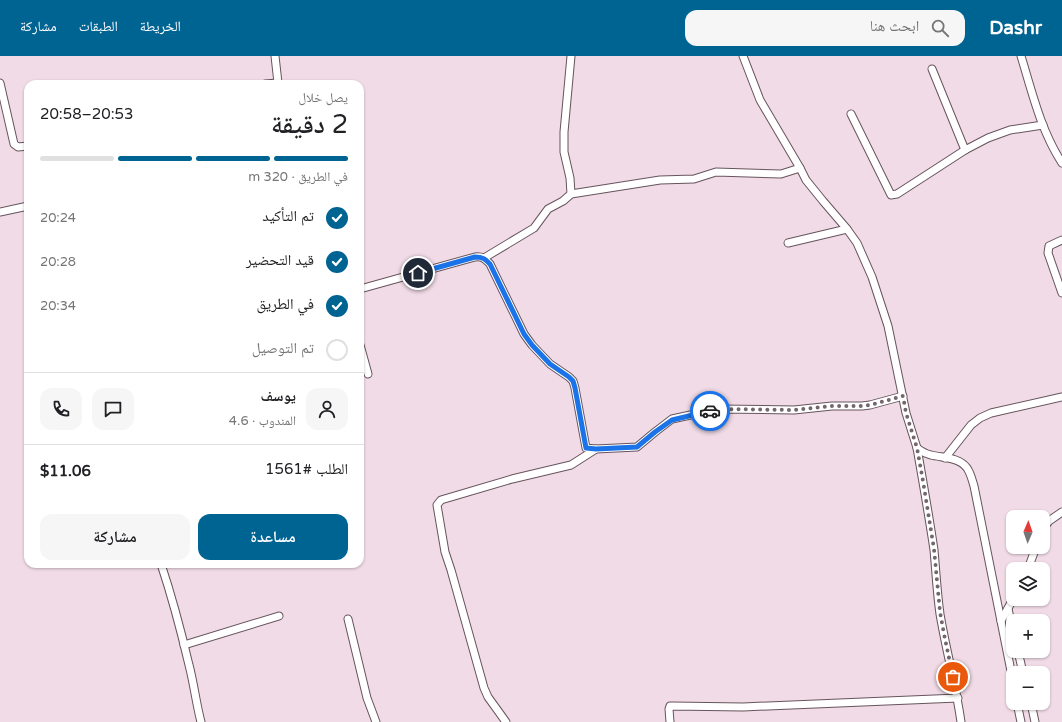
<!DOCTYPE html>
<html lang="ar">
<head>
<meta charset="utf-8">
<style>
  :root { --surface:#fff; --page:#f6f6f6; --text:#202124; --muted:#757577; --line:#e0e0e0; --accent:#006493 }
  body { margin:0; font-family:"Varela Round","Noto Naskh Arabic",sans-serif; background:var(--page); color:var(--text); direction:rtl; height:100vh; display:flex; flex-direction:column; font-size:15px; white-space:nowrap }
  * { box-sizing:border-box; margin:0 }
  p { font-size:13px; color:var(--muted) }
  .icon { flex:none; width:22px; height:22px; fill:none; stroke:currentColor; stroke-width:2; stroke-linecap:round; stroke-linejoin:round }
  .map { position:relative; flex:1; overflow:hidden; direction:ltr }
  .sheet { position:absolute; left:24px; top:24px; width:340px; height:488px; display:flex; flex-direction:column; background:var(--surface); border-radius:12px; box-shadow:0 1px 3px #0004; direction:rtl }
  .sheet>* { flex:none }
  .needle { width:26px; rotate:2deg }
  .buttons { position:absolute; left:1006px; top:454px; display:grid; gap:8px }
  .buttons a { display:grid; place-items:center; width:44px; height:44px; border-radius:8px; background:var(--surface); box-shadow:0 1px 3px #0004; font-size:20px }
  .pin { position:absolute; display:grid; place-items:center; width:34px; height:34px; color:#fff; margin:-17px; border:2px solid #fff; border-radius:50%; box-shadow:0 1px 4px #0007 }
  .courier { position:absolute; display:grid; place-items:center; width:40px; height:40px; margin:-20px; border:3px solid #1a73e8; border-radius:50%; background:#fff; color:#222; box-shadow:0 1px 5px #0007 }
  .headline em { font-style:normal; font-weight:600 }
  .headline div { display:flex; flex-direction:column-reverse }
  .headline { display:flex; align-items:center; justify-content:space-between; height:68px; padding:0 16px }
  h1 { font-size:26px; font-weight:600; line-height:30px }
  .bar { display:grid; grid-template-columns:repeat(4,1fr); gap:6px 4px; align-content:center; height:48px; padding:0 16px }
  .bar i { height:5px; border-radius:3px; background:var(--line) }
  .bar .active { background:var(--accent) }
  .bar p { grid-column:span 4 }
  .line { display:flex; align-items:center; gap:10px; padding:0 16px; border-top:1px solid var(--line) }
  .line div { flex:1 }
  .round { display:grid; place-items:center; flex:none; width:42px; height:42px; border-radius:12px; background:var(--page) }
  ol { padding:0 16px; list-style:none }
  li { display:flex; align-items:center; gap:12px; height:44px }
  li p { margin-inline-start:auto }
  li .icon { padding:4px; border-radius:50%; background:var(--accent); color:#fff; stroke-width:4 }
  li:last-child { color:var(--muted) }
  li i { width:22px; height:22px; border:2px solid var(--line); border-radius:50% }
  .primary-button { display:flex; gap:8px; margin-top:auto; padding:8px 16px }
  .primary-button a { flex:1; height:46px; border-radius:12px; background:var(--accent); color:#fff; font-size:16px; font-weight:600; line-height:46px; text-align:center }
  .primary-button a+a { background:var(--page); color:var(--text) }
  header { display:flex; align-items:center; gap:24px; box-sizing:border-box; height:56px; padding:0 20px; background:var(--accent); color:#fff }
  header strong { font-size:19px }
  nav { display:flex; gap:22px; margin-inline-start:auto; font-size:14px }
  .search { width:280px; height:36px; background:var(--page); display:flex; align-items:center; gap:10px; box-sizing:border-box; padding:0 14px; border-radius:12px; color:var(--muted); font-size:15px }
  .map>svg:first-child { display:block }
</style>
</head>
<body>
<header>
<strong>Dashr</strong>
<div class="search"><svg class="icon" aria-label="search" viewBox="0 0 24 24"><circle cx="10" cy="10" r="6"/><path d="M15 15l6 6"/></svg>ابحث هنا</div>
<nav><a>الخريطة</a><a>الطبقات</a><a>مشاركة</a></nav>
</header>
<div class="map">
<svg width="1062" height="666" viewBox="0 0 1062 666">
  <rect width="100%" height="100%" fill="#f1dbe6"/>
  <g fill="none" stroke-linecap="round" stroke-linejoin="round">
    <defs>
      <g id="minor">
        <path d="M275 0 278 27"/>
        <path d="M743 0 760 44 800 112 806 124 823 145 847 173 857 187 872 221 888 270 906 357 917 392C921 395 926 398 931 399 943 402 959 401 967 412 971 418 972 424 974 430L1013 625"/>
        <path d="M1021 0C1032 36 1041 75 1062 107"/>
        <path d="M932 13 965 94"/>
        <path d="M0 27 14 88 18 91 28 90"/>
        <path d="M265 28 278 27 279 28"/>
        <path d="M851 58 891 139 897 138 928 118 965 94 988 82 1010 74 1043 69"/>
        <path d="M571 138 660 124 694 123 716 116 781 118 800 112"/>
        <path d="M0 156 28 150"/>
        <path d="M1062 184 1049 190 1048 197 1062 237"/>
        <path d="M788 187 847 173"/>
        <path d="M484 202 534 172 548 153 563 145 571 138 570 122 564 96V76L571 0"/>
        <path d="M360 233 475 201C483 200 485 203 490 208L524 278 532 289 550 308 569 321 573 325 575 332 586 392 596 393 637 391 655 376 672 363 718 353 794 354 832 350H862L870 349 903 340"/>
        <path d="M360 289 368 318"/>
        <path d="M917 392C923 426 929 460 934 494 936 516 937 537 940 558 946 594 956 630 961 666"/>
        <path d="M945 402 971 369 980 362 991 357 1062 341"/>
        <path d="M1043 473 1049 465 1062 456"/>
        <path d="M161 508C172 541 181 575 189 609 194 628 196 647 201 666"/>
        <path d="M1028 513 1036 491"/>
        <path d="M1008 553 1013 575"/>
        <path d="M348 563 367 642 376 666"/>
        <path d="M1001 565 1013 543"/>
        <path d="M184 589 279 560"/>
        <path d="M1018 595 1023 617"/>
        <path d="M1017 647 1021 666"/>
        <path d="M1031 647 1035 666"/>
        <path d="M506 666 488 641 484 632 451 514 445 496 437 449 441 444 512 423 571 409 596 393"/>
        <path d="M670 666 669 653 670 650H672L743 651 958 642"/>
      </g>
    </defs>
    <use href="#minor" stroke="#66545d" stroke-width="9"/>
    <use href="#minor" stroke="#fff" stroke-width="7"/>
  </g>
  <g fill="none" stroke-linecap="round" stroke-linejoin="round">
    <path stroke="#73666c" stroke-width="4" stroke-dasharray="0 7.2" d="M710 355 718 353 794 354 832 350H862L870 349 903 340 906 357 917 392 923 425 934 493 940 556 944 578 953 621"/>
    <path stroke="#1a73e8" stroke-width="5" d="M418 217 475 201C483 201 485 203 490 208L524 278 532 289 550 308 569 321 573 325 575 332 586 392 596 393 637 391 655 376 672 364 710 355"/>
  </g>
</svg>
<div class="buttons">
<a><svg class="needle" viewBox="-14 -14 28 28"><path d="M0-13l5 13h-10z" fill="#e53935"/><path d="M0 13l5-13h-10z" fill="#757577"/></svg></a>
<a><svg class="icon" aria-label="layers" viewBox="0 0 24 24"><path d="M12 4l9 5-9 5-9-5zM3 14l9 5 9-5"/></svg></a>
<a>+</a>
<a>−</a>
</div>
<div class="pin" style="left:953px;top:621px;background:#ea580c"><svg class="icon" aria-label="bag" viewBox="0 0 24 24"><path d="M5 8h14l-1 12H6zM9 8a3 3 0 0 1 6 0"/></svg></div>
<div class="pin" style="left:418px;top:217px;background:#1f2937"><svg class="icon" aria-label="home" viewBox="0 0 24 24"><path d="M3 11l9-7 9 7M6 9v11h12V9"/></svg></div>
<div class="courier" style="left:710px;top:355px"><svg class="icon" aria-label="car" viewBox="0 0 24 24"><path d="M5 17H2v-5l4-1 3-4h7l3 4 3 1v5h-3M9 17h6M6 11h13"/><circle cx="7" cy="17" r="2"/><circle cx="17" cy="17" r="2"/></svg></div>
<section class="sheet">
<div class="headline"><div><h1>2 دقيقة</h1><p>يصل خلال</p></div><em>20:53–20:58</em></div>
<div class="bar"><i class="active"></i><i class="active"></i><i class="active"></i><i></i><p>في الطريق · 320 m</p></div>
<ol>
<li><svg class="icon" aria-label="check" viewBox="0 0 24 24"><path d="M5 12l5 5 9-10"/></svg>تم التأكيد<p>20:24</p></li>
<li><svg class="icon" aria-label="check" viewBox="0 0 24 24"><path d="M5 12l5 5 9-10"/></svg>قيد التحضير<p>20:28</p></li>
<li><svg class="icon" aria-label="check" viewBox="0 0 24 24"><path d="M5 12l5 5 9-10"/></svg>في الطريق<p>20:34</p></li>
<li><i></i>تم التوصيل</li>
</ol>
<div class="line" style="height:72px"><a class="round"><svg class="icon" aria-label="person" viewBox="0 0 24 24"><circle cx="12" cy="8" r="4"/><path d="M4 21q1-7 8-7t8 7"/></svg></a><div><b>يوسف</b><p>المندوب · 4.6</p></div><a class="round"><svg class="icon" aria-label="chat" viewBox="0 0 24 24"><path d="M4 5h16v11H9l-5 4z"/></svg></a><a class="round"><svg class="icon" aria-label="phone" viewBox="0 0 24 24"><path d="M5 4h4l2 5-3 2q2 4 5 5l2-3 5 2v4C11 20 4 13 5 4z"/></svg></a></div>
<div class="line" style="height:52px"><div>الطلب #1561</div><b>$11.06</b></div>
<div class="primary-button"><a>مساعدة</a><a>مشاركة</a></div>
</section>
</div>
</body>
</html>
